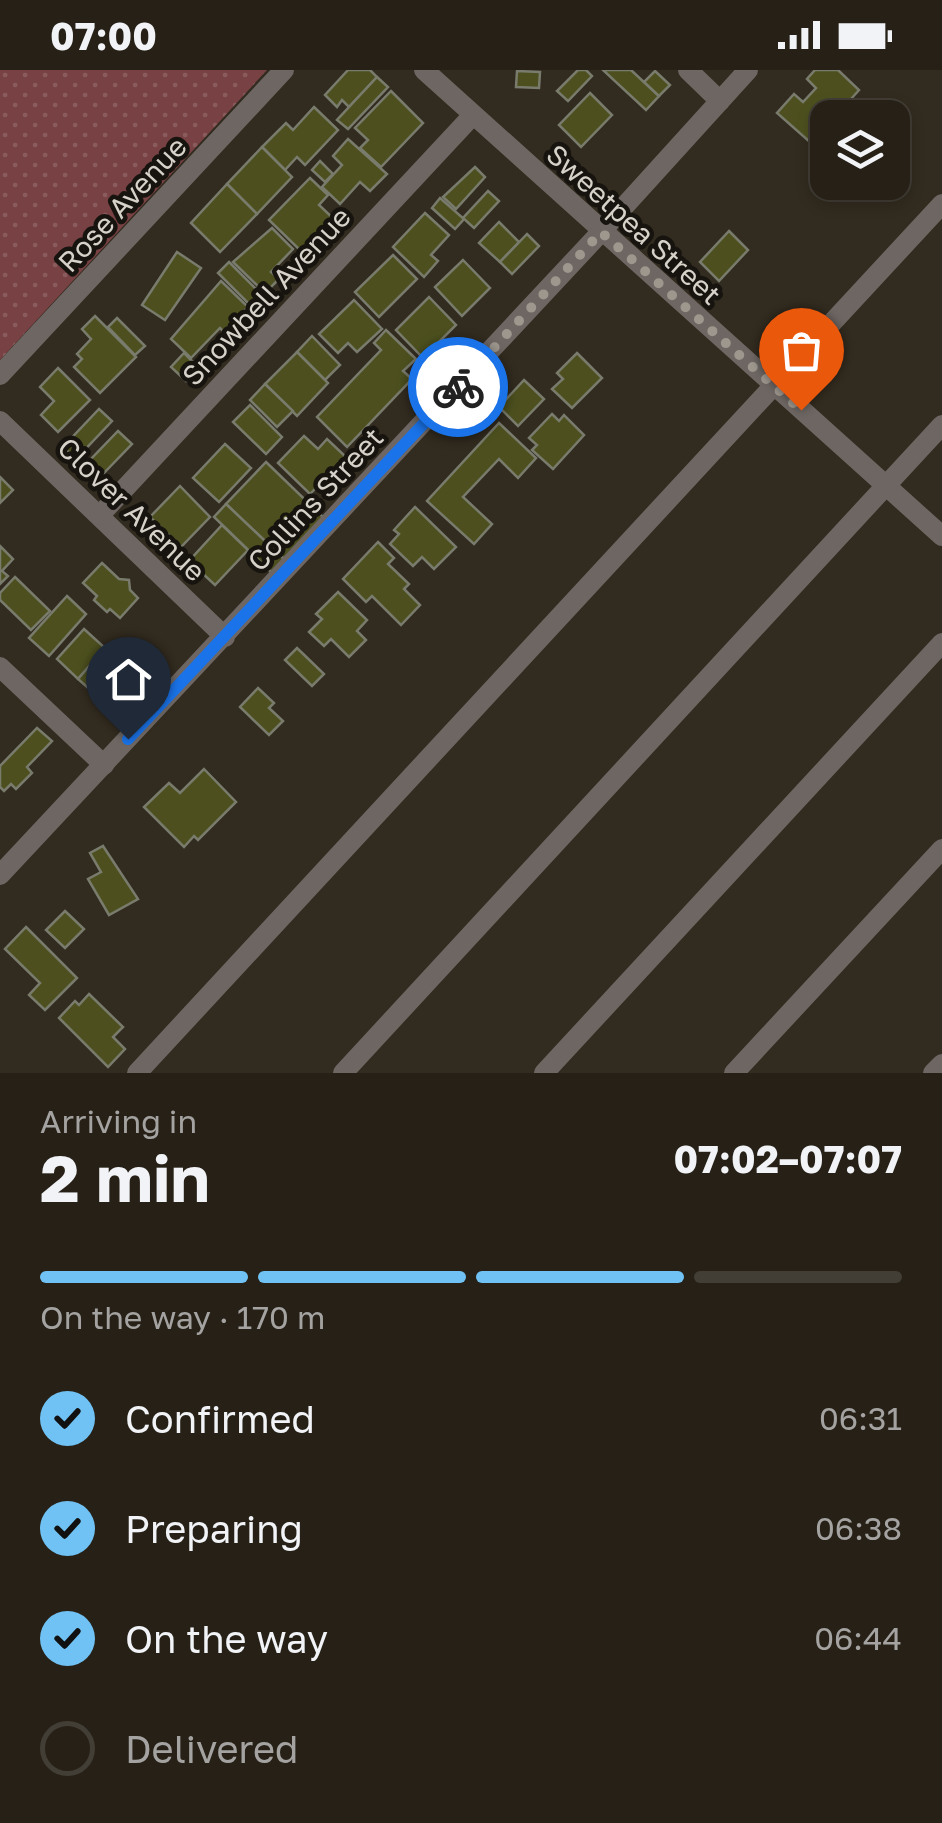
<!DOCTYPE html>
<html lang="en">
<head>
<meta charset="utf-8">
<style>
  :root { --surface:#262017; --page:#2e2820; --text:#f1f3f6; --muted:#a4a3a1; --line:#423e36; --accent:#70c2f4 }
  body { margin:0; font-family:"Golos Text",sans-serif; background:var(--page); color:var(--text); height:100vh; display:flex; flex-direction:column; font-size:38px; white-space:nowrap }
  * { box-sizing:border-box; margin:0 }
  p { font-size:32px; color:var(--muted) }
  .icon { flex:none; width:55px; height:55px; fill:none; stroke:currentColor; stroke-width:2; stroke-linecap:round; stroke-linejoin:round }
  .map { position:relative; height:1003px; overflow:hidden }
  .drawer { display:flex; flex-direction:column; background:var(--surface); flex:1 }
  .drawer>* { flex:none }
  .tools { position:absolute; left:810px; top:30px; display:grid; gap:20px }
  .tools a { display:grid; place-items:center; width:100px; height:100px; border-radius:20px; background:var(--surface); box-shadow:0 5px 15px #0003,0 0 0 2px var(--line); font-size:50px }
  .pin { position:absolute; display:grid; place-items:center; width:85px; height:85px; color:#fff; margin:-102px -42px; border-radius:50% 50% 50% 0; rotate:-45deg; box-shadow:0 0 10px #0007 }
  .pin .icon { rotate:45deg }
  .courier { position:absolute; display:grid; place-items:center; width:100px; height:100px; margin:-50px; border:8px solid #1a73e8; border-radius:50%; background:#fff; color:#222; box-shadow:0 2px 12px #0007 }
  .head em { font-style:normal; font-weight:700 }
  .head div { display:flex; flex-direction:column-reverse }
  .head { display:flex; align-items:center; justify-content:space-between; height:170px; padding:0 40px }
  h1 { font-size:65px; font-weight:700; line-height:75px }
  .bar { display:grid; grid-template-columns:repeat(4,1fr); gap:15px 10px; align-content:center; height:120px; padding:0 40px }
  .bar i { height:12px; border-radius:8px; background:var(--line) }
  .bar .on { background:var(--accent) }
  .bar p { grid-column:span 4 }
  ol { padding:0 40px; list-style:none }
  li { display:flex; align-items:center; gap:30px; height:110px }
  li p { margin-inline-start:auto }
  li .icon { padding:10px; border-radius:50%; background:var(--accent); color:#111; stroke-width:4 }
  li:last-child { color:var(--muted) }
  li i { width:55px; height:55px; border:5px solid var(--line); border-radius:50% }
  .status { display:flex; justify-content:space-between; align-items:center; height:70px; padding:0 50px; background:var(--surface); direction:ltr }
  .status svg { height:28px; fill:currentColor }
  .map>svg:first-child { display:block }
</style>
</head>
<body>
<div class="status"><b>07:00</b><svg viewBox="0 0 49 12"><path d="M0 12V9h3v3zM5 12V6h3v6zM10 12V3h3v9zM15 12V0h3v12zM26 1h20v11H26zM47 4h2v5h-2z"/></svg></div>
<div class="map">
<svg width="942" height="1003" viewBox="0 0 942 1003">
  <defs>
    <pattern id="park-dots" width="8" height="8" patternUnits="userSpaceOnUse" patternTransform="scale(2.5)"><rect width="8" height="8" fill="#784143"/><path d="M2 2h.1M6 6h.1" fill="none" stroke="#8a5b5d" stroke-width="1.8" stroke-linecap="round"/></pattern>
  </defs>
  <rect width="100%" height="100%" fill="#322b1f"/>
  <path fill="url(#park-dots)" d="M0 0H267L0 290Z"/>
  <g fill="#4d501e" stroke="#797b6c" stroke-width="2.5">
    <path d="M348 0H370L377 7 349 37 342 30 337 37 325 25Z"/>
    <path d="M578 0H586L592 6 568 31 557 21Z"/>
    <path d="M603 0H631L659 26 646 40Z"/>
    <path d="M815 0H838L859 20 851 29 857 34 845 48H828V88L777 43 794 24 803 32 816 18 807 9Z"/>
    <path d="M517 1 540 2 539 18 516 17Z"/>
    <path d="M655 1 670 15 659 26 644 12Z"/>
    <path d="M377 7 388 17 348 59 337 50Z"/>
    <path d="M391 21 423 53 381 97 360 78 368 70 355 58Z"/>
    <path d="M590 23 612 45 581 77 559 55Z"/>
    <path d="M314 37 338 60 305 95 297 87 285 100 262 77 286 53 293 60Z"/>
    <path d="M892 56 906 68 892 82Z"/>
    <path d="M348 69 387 104 370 121 360 112 340 134 322 117 342 95 333 86Z"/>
    <path d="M262 77 292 107 257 144 227 114Z"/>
    <path d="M320 91 333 104 325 112 312 100Z"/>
    <path d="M475 97 485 107 456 139 443 127Z"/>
    <path d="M310 108 328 125 319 135 336 151 304 184 269 150Z"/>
    <path d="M227 114 257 144 220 182 191 153Z"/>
    <path d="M488 121 499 131 474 158 463 148Z"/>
    <path d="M440 128 464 149 455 159 432 138Z"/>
    <path d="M425 143 449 165 431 185 438 191 424 207 393 177Z"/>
    <path d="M499 152 519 172 500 192 479 173Z"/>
    <path d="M272 158 293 179 271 202 279 209 265 223 233 192Z"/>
    <path d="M729 161 748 180 719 211 700 192Z"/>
    <path d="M527 164 539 176 512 204 500 192Z"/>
    <path d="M177 182 201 198 165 250 142 235Z"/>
    <path d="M393 185 417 209 379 247 355 222Z"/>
    <path d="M463 190 490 218 462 246 435 217Z"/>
    <path d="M229 192 260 223 249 234 218 203Z"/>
    <path d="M221 211 248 237 224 262 220 258 191 288 171 269Z"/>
    <path d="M429 227 456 255 423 288 396 260Z"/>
    <path d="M354 230 382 259 357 282 348 273 338 283 319 264Z"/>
    <path d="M95 246 136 287 100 323 74 297 82 289 77 284 91 269 82 259Z"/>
    <path d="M117 248 145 276 135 285 108 257Z"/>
    <path d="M386 260 416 289 403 301 412 309 347 377 317 347 381 280 374 273Z"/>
    <path d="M312 266 340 295 325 310 297 282Z"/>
    <path d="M297 282 328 313 297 346 265 314Z"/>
    <path d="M184 283 199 298 186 311 171 297Z"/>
    <path d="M577 283 602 308 572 338 552 319 563 309 557 303Z"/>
    <path d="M58 298 90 330 58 362 41 345 54 331 40 317Z"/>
    <path d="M524 310 544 329 518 356 499 337Z"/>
    <path d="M265 314 293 341 277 357 250 330Z"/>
    <path d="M250 335 282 367 266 384 233 352Z"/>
    <path d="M99 339 112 351 76 389 63 377Z"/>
    <path d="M552 344 559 351 564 345 584 365 553 399 532 380 537 375 529 368Z"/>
    <path d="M499 353 536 388 518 408 499 389 463 427 492 454 474 474 427 431Z"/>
    <path d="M118 361 132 374 103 404 90 390Z"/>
    <path d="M304 366 318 379 327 369 346 387 310 424 278 393Z"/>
    <path d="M225 374 251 398 219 432 193 408Z"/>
    <path d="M266 392 324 448 285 490 226 434Z"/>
    <path d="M0 407 13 420 0 433Z"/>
    <path d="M180 416 210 447 181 477 150 447Z"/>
    <path d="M226 434 285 490 272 503 214 447Z"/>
    <path d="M415 437 456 477 434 499 422 487 413 496 390 474 399 464 394 460Z"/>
    <path d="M222 455 248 480 215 515 189 491Z"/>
    <path d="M378 472 394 488 388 494 409 514 404 519 420 535 401 555 372 526 366 532 343 509Z"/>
    <path d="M0 476 13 489 2 501 8 506 0 514Z"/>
    <path d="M102 493 119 509 129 510 130 520 138 528 120 548 110 539 107 542 94 530 97 526 83 513Z"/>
    <path d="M15 507 50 541 31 560 0 530V523Z"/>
    <path d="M338 522 367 550 357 561 366 570 349 587 331 569 324 576 309 562 322 549 316 544Z"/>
    <path d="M67 526 86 544 49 586 29 568Z"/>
    <path d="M84 559 105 578 78 609 57 589Z"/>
    <path d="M297 578 324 604 312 616 285 590Z"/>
    <path d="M100 584 109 593 87 617 78 609Z"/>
    <path d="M122 584 140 601 125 617 107 601Z"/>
    <path d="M258 618 274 633 269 638 283 651 269 665 240 637Z"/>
    <path d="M37 658 52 671 27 697 32 703 16 719 11 714 4 721 0 717V696Z"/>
    <path d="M204 699 236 732 198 770 194 766 184 777 144 737 169 713 180 723Z"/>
    <path d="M103 776 138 829 109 845 88 809 101 802 90 783Z"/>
    <path d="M65 841 84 859 65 878 46 860Z"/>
    <path d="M26 857 77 908 45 940 29 925 40 913 5 879Z"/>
    <path d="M89 924 123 957 113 967 125 979 108 997 59 948 75 931 79 935Z"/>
  </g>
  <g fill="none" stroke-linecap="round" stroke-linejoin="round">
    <g stroke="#6d6663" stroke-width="20">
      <path d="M424 0 942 466"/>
      <path d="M688 0 720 31"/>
      <path d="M0 305 284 0"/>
      <path d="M0 351 225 567"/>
      <path d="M100 445 473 45"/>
      <path d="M0 597 104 695"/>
      <path d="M0 805 601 162 748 0"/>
      <path d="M137 1003 942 134"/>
      <path d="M343 1003 942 355"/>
      <path d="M544 1003 942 573"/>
      <path d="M734 1003 942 779"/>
      <path d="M933 1003 942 994"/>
    </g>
  </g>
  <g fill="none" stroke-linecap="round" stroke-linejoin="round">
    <path stroke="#9d978e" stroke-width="10" stroke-dasharray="0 18" d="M458 317 601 162 801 340"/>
    <path stroke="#1a73e8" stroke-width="12" d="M128 669 458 317"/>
  </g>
  <g text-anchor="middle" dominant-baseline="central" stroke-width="9" stroke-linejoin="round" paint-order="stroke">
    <g font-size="28" fill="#d6d1c9" stroke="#17140f">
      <text transform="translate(122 134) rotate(-47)">Rose Avenue</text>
      <text transform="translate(634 154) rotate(42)">Sweetpea Street</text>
      <text transform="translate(266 226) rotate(-47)">Snowbell Avenue</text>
      <text transform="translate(315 429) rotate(-47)">Collins Street</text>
      <text transform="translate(132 439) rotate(44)">Clover Avenue</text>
    </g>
  </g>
</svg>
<div class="tools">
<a><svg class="icon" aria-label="layers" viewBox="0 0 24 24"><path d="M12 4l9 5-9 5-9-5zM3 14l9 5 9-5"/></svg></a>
</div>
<div class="pin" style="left:801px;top:340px;background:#ea580c"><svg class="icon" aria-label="bag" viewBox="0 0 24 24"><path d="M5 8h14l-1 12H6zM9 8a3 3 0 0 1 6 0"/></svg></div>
<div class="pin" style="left:128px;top:669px;background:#1f2937"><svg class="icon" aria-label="home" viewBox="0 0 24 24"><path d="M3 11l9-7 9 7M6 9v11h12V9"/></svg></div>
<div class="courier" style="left:458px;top:317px"><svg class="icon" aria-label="bike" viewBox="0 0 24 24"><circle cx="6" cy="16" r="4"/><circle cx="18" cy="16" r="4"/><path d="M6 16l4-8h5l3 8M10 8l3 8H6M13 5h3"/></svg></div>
</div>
<section class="drawer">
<div class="head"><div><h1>2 min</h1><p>Arriving in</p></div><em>07:02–07:07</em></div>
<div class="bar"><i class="on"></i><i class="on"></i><i class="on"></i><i></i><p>On the way · 170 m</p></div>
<ol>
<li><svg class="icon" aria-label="check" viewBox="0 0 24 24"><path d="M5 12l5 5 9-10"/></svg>Confirmed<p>06:31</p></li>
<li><svg class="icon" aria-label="check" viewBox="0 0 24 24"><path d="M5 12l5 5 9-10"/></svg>Preparing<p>06:38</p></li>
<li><svg class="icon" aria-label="check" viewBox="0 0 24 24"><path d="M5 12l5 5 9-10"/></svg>On the way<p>06:44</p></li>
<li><i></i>Delivered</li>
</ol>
</section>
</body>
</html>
